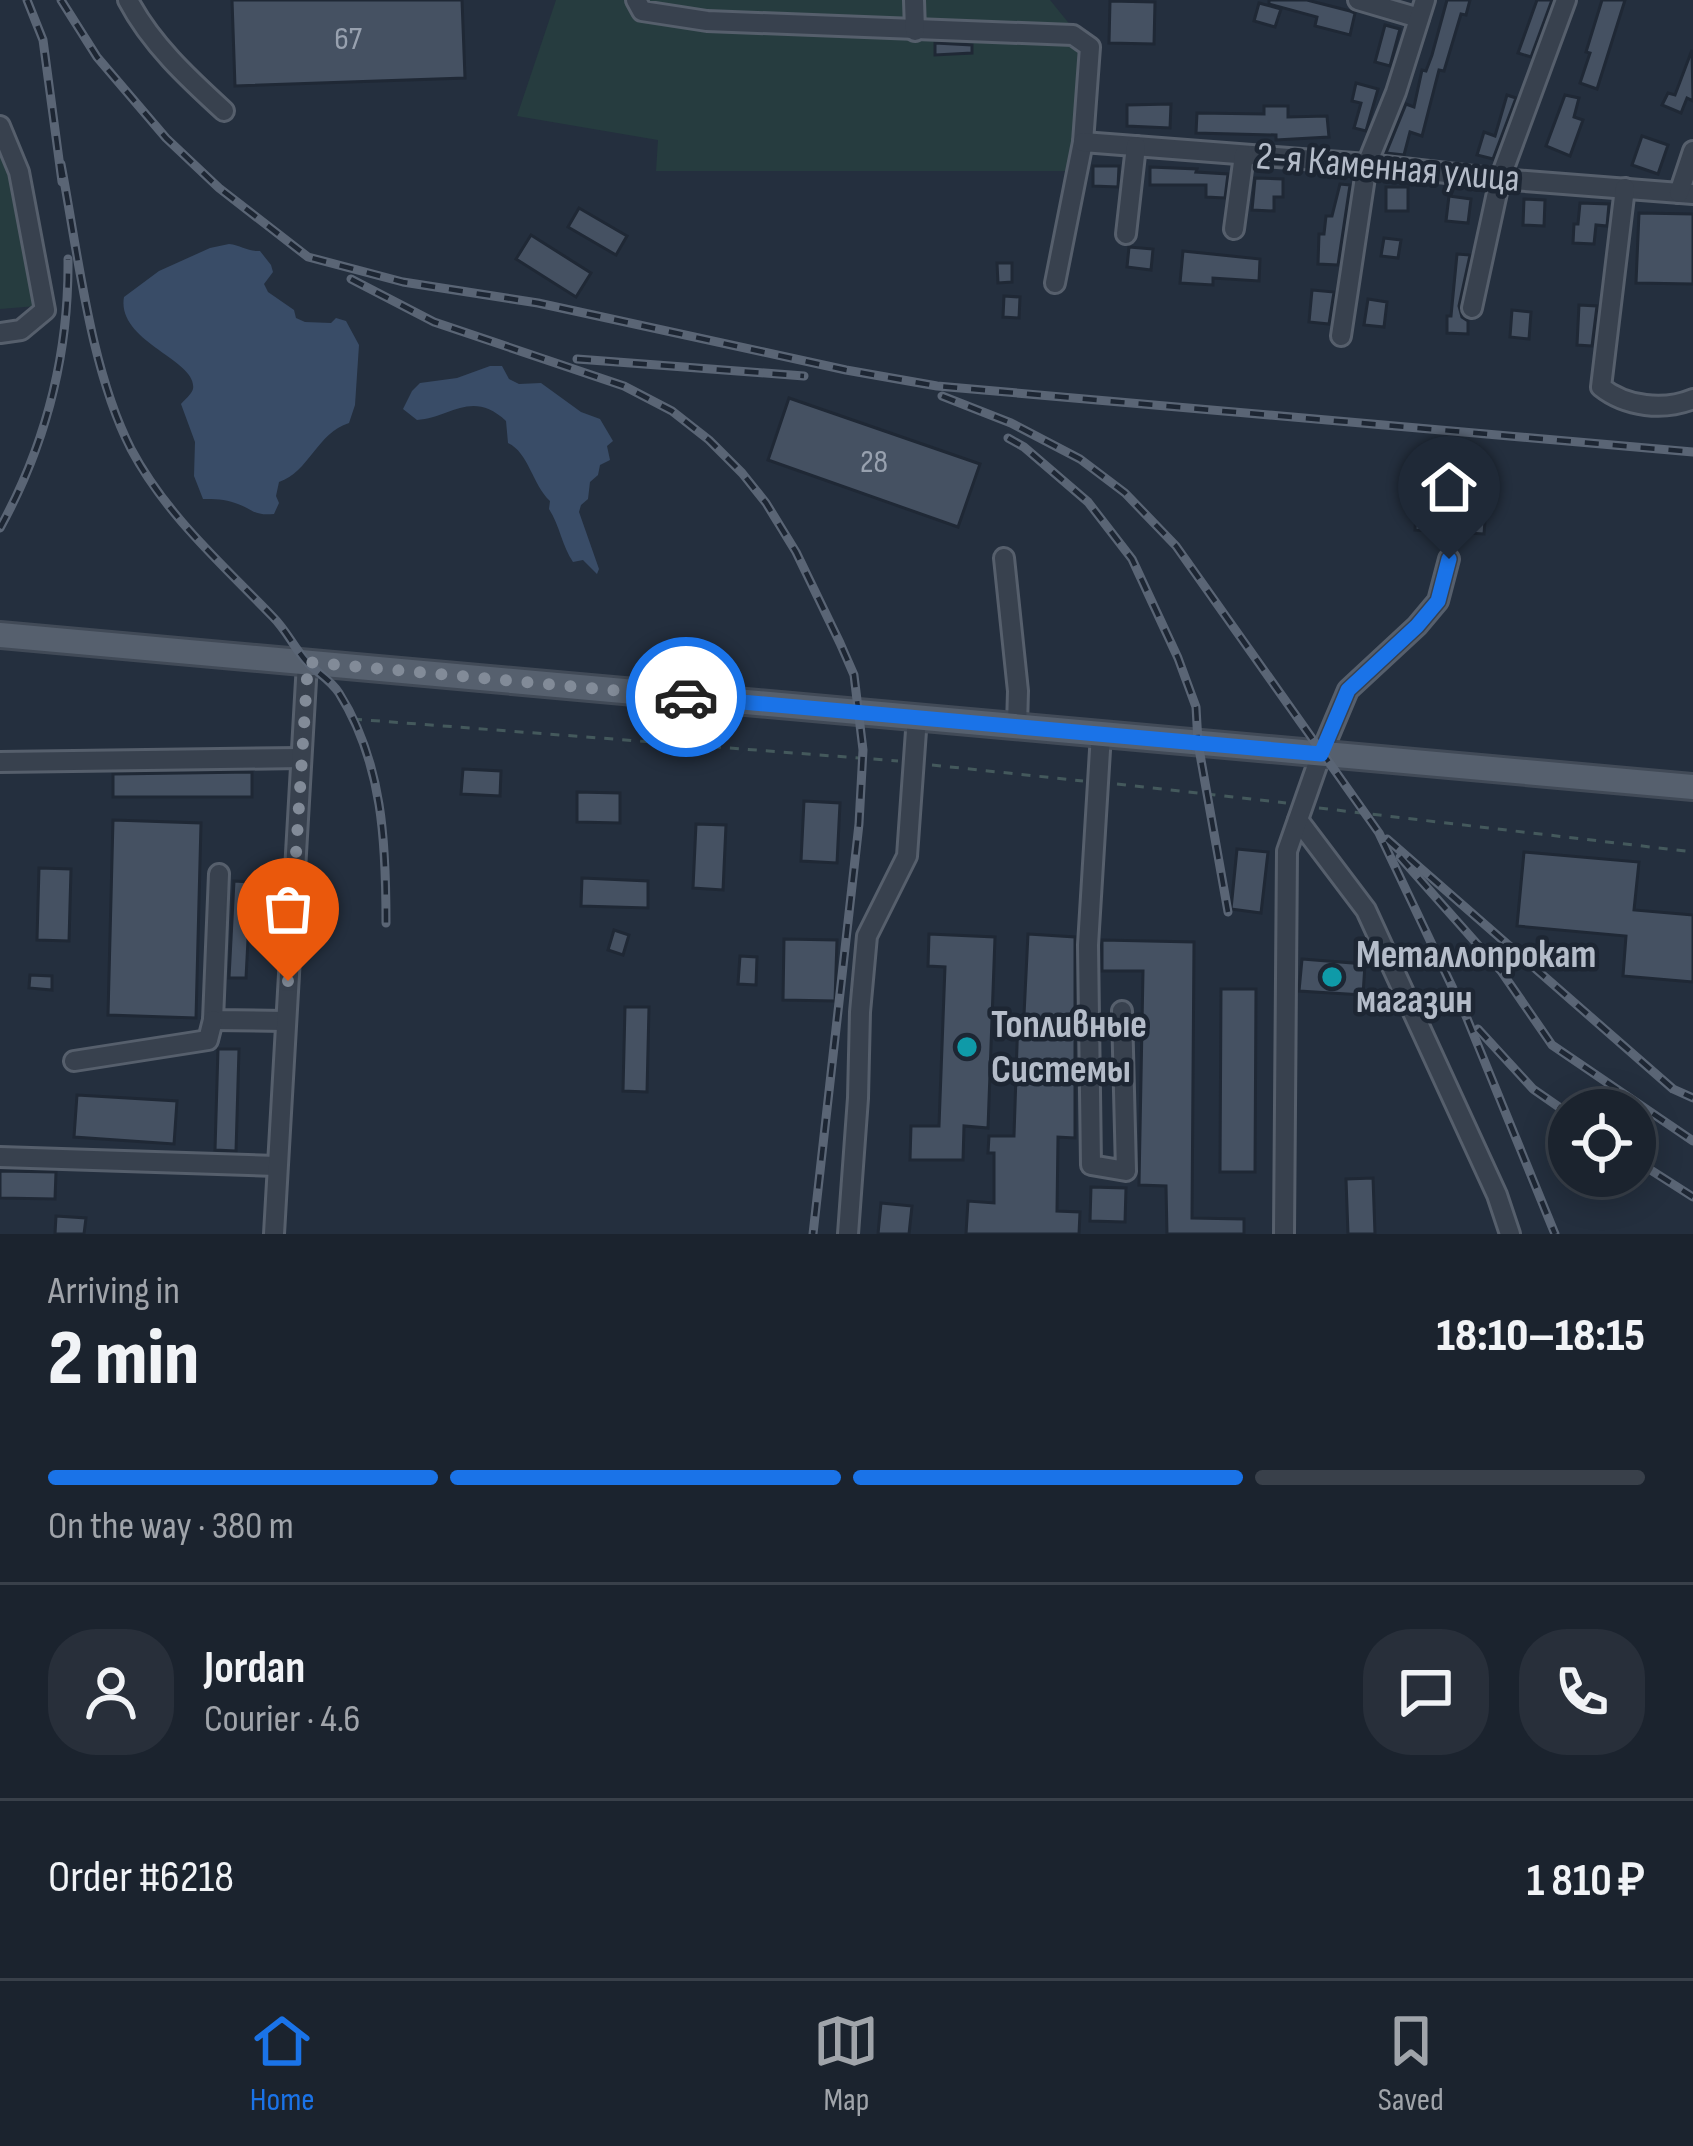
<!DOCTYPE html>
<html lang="en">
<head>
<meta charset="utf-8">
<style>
  :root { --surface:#1b232e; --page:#282f3a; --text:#f1f3f6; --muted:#a0a4aa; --line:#39404a; --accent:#1a73e8 }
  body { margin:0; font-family:"Sofia Sans Condensed",sans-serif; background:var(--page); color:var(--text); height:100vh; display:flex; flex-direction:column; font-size:45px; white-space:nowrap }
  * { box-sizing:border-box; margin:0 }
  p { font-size:39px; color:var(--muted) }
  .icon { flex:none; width:66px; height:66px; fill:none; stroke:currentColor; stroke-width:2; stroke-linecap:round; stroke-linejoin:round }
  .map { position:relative; height:1234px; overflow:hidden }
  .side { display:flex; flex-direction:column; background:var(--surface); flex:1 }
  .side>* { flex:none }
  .buttons { position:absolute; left:1548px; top:1089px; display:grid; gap:24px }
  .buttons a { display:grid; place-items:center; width:108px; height:108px; border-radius:50%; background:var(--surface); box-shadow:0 6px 30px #0003,0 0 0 3px var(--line); font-size:60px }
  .pin { position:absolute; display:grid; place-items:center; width:102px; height:102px; color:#fff; margin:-123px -51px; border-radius:50% 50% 50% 0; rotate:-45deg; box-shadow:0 0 12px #0007 }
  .pin .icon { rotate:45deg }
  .courier { position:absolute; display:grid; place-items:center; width:120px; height:120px; margin:-60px; border:9px solid #1a73e8; border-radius:50%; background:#fff; color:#222; box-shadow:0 3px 15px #0007 }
  .headline em { font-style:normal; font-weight:800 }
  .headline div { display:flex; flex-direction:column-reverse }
  .headline { display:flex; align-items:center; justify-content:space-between; height:204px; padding:0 48px }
  h1 { font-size:78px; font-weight:800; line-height:90px }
  .bar { display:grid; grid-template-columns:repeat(4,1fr); gap:18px 12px; align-content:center; height:144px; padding:0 48px }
  .bar i { height:15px; border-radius:9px; background:var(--line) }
  .bar .selected { background:var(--accent) }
  .bar p { grid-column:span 4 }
  .line { display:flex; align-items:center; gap:30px; padding:0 48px; border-top:3px solid var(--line) }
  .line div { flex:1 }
  .round { display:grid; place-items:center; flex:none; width:126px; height:126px; border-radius:48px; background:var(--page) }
  .tab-bar { display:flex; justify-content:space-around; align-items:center; height:168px; border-top:3px solid var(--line); background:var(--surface); font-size:33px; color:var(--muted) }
  .tab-bar a { display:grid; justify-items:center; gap:6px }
  .tab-bar .selected { color:var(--accent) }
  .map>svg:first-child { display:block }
</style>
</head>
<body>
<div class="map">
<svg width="1693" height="1234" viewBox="0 0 1693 1234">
  <rect width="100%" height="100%" fill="#242f3e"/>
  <g fill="#263c3f">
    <path d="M556 0H1050L1084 42 1080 122 1071 171H656L658 140 517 116Z"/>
    <path d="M0 145 10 165 37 306 0 309Z"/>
  </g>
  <g fill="#394c67">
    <path d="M229 244C241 245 248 252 260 251L271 265 273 272 264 284 268 292 294 310 296 318 305 322 331 323 336 318 346 321 359 345 355 405 349 423C317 433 309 472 279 482L276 496 279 503 274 514C253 516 253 509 235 503 225 499 214 499 203 499L194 476 195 442 181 404C185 399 191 395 193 389 198 360 116 342 124 297L159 271 210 248Z"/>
    <path d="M490 366H502L509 379 519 384 541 383 581 412 600 419 613 441 607 446 610 460 600 465 598 475 590 482 588 499 581 505 579 512 599 569 597 574 583 560 573 562C562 546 560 526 549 509L550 501C532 484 529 453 508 443L506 421C472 389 450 418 417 420L403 409 412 391 420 383 457 378Z"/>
  </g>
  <g fill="#455162" stroke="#1f2835" stroke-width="3">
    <path d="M232 0H462L465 78 235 86Z"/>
    <path d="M1269 0H1307L1350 11 1355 13 1350 35 1315 26 1317 17 1269 4Z"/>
    <path d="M1447 0H1470L1466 15 1461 14 1444 71 1439 70 1422 136 1410 132 1404 155 1386 153 1406 104 1414 107 1422 70 1426 71 1432 55Z"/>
    <path d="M1537 0H1552L1531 57 1518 53Z"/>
    <path d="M1602 0H1625L1597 89 1580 83 1590 53 1586 52Z"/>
    <path d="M1110 1 1155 2 1154 44 1109 43Z"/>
    <path d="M1259 3 1281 9 1275 27 1254 21Z"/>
    <path d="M1385 25 1400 29 1390 66 1375 62Z"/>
    <path d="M935 43 972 45V53L935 55Z"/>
    <path d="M1692 50 1693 101 1687 98 1681 113 1662 105 1668 93 1675 95Z"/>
    <path d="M1356 83 1378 89 1366 131 1354 128 1361 103 1352 101Z"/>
    <path d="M1507 95 1516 98 1493 159 1477 155 1484 132 1495 136Z"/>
    <path d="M1565 95 1579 98 1574 117 1583 120 1570 156 1546 146Z"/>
    <path d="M1171 104 1170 128 1127 126V105Z"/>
    <path d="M1264 106H1288V117L1327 116 1329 137 1276 140V135L1196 133 1197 113 1264 114Z"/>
    <path d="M1642 136 1668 145 1658 174 1632 165Z"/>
    <path d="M1093 166H1119L1118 187 1093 186Z"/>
    <path d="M1150 167 1197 169 1196 172 1228 174 1225 198 1206 197V185H1150Z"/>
    <path d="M1255 178 1283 179V197H1274V211L1252 210Z"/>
    <path d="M1340 184 1350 185 1338 265 1318 264 1319 234H1324L1326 216H1332Z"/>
    <rect x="1386" y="187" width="22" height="24"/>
    <path d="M1449 196 1471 199 1468 223 1446 221Z"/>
    <path d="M1524 199 1545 200 1544 226 1523 225Z"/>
    <path d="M1580 203 1609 204 1607 226 1596 225 1594 244 1573 243 1574 224H1578Z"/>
    <path d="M579 208 627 236 616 255 568 227Z"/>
    <path d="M1639 213 1693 214V284L1636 283Z"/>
    <path d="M531 235 591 273 576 297 516 259Z"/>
    <path d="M1384 238 1401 240 1398 258 1381 256Z"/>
    <path d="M1129 247 1153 249 1151 270 1127 267Z"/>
    <path d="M1183 251 1260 259 1259 281 1213 278V285L1180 283Z"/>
    <path d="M1457 254 1470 255 1459 306 1462 317 1468 321V334L1447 333V316H1451Z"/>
    <path d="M997 263H1012V282L998 283Z"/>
    <path d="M1312 290 1334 292 1329 324 1309 322Z"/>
    <path d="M1004 296 1020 297 1019 318 1003 317Z"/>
    <path d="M1368 299 1387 302 1384 327 1364 325Z"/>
    <path d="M1579 305 1597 306 1592 346 1577 345Z"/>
    <path d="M1512 310 1531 312 1529 339 1510 337Z"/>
    <path d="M789 398 980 464 958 527 768 460Z"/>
    <path d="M1420 463 1489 467 1484 534 1415 530Z"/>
    <path d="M463 769 501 771 500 796 461 794Z"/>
    <path d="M252 772V797H113V774Z"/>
    <path d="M577 792 620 793V823L577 822Z"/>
    <path d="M804 801 840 803 837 863 801 861Z"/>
    <path d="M113 820 201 823 196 1018 108 1015Z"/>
    <path d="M696 824 726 825 723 890 693 888Z"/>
    <path d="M1237 849 1268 852 1261 913 1231 909Z"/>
    <path d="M1524 852 1639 862 1634 910 1693 915V982L1623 976 1626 936 1517 926Z"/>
    <path d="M39 868 71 869 69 941 37 940Z"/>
    <path d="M582 878 648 881V908L581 906Z"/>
    <path d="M234 881 251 882 246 978H229Z"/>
    <path d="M614 930 629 935 623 955 608 950Z"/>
    <path d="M929 934 995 937 988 1128 964 1126 963 1160H910L911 1126H939L945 967 928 966Z"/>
    <path d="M1028 934 1075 937V1138L1058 1137 1057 1211 1080 1212 1079 1234H966L968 1201 994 1203V1153H988L989 1136H1014L1018 1016 1024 1015Z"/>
    <path d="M784 939 837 940 835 1001 783 1000Z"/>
    <path d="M1102 940 1194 942 1192 1218 1244 1219V1234H1167L1166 1186 1139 1185 1143 971H1102Z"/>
    <path d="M740 956 757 957 756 985 738 984Z"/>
    <path d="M1302 959 1365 964 1363 995 1299 991Z"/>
    <path d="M30 975 52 976V990L29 988Z"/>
    <path d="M1221 989H1256L1255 1172H1220Z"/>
    <path d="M625 1007H649L647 1092 623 1091Z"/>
    <path d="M218 1049H239L236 1151 215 1150Z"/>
    <path d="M77 1095 177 1101 174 1144 74 1137Z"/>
    <path d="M0 1171 56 1172 55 1199 0 1198Z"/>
    <path d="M1373 1178 1375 1234H1348L1346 1179Z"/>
    <path d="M1091 1187 1126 1188 1125 1222 1090 1221Z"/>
    <path d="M881 1203 912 1206 909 1234H878Z"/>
    <path d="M56 1216 86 1218 84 1234H55Z"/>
  </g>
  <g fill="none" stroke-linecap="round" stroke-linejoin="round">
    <defs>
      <g id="minor">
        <path d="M128 0C151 44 188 78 224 111"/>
        <path d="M636 0 642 11 707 21 1073 35 1090 47 1083 142 1055 283"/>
        <path d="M914 0 915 31"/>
        <path d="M1358 0 1419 18"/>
        <path d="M0 126 19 172 45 310 21 330 0 333"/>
        <path d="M1083 142 1367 164 1500 179 1693 194"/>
        <path d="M1625 188 1601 387C1626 407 1664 411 1693 399"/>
        <path d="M1679 193 1693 151"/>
        <path d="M1234 229 1244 155"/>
        <path d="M1126 234 1136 146"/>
        <path d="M1472 308 1500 179 1566 0"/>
        <path d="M1341 336 1367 164 1396 92 1425 0"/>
        <path d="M1004 558 1018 691 1017 726"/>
        <path d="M1101 734 1088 945 1091 1165 1126 1171 1122 1011"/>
        <path d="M0 762 301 758"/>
        <path d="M1298 820 1366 910 1497 1195 1510 1234"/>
        <path d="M219 874 213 1020 285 1021"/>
        <path d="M74 1061 208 1040 213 1020"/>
        <path d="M0 1157 276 1166"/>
        <path d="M274 1234 307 663"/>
        <path d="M848 1234 858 1098 860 1012 867 936 907 856 917 717"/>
        <path d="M1284 1234 1287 851 1321 754 1348 690 1417 626 1438 601 1449 559"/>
      </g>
      <path id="major" d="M0 635 1693 787"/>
    </defs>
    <use href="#minor" stroke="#565f6c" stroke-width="24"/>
    <use href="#major" stroke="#414a57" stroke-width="30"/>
    <g stroke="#44595c" stroke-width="3" stroke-dasharray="9 9" stroke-linecap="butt">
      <path d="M353 719 898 761"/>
      <path d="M932 765 1083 781"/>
      <path d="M1117 784 1286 803"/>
      <path d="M1319 808 1693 852"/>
    </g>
    <use href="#minor" stroke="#38414e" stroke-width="18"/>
    <use href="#major" stroke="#56606e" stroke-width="24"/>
    <defs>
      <g id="rail">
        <path d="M27 0 43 40 62 182"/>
        <path d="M61 0 97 57 166 138 219 188 308 257 403 282 538 303 846 370 937 386 1693 452"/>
        <path d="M61 164C78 253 90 369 131 449 166 515 222 564 273 617 286 630 294 647 306 661 316 672 331 680 339 693 383 763 386 843 386 923"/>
        <path d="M351 279 434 322 624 386 672 411 709 440 742 473 766 503 796 552 840 643 854 675 863 750 859 824 813 1234"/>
        <path d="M577 359 804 376"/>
        <path d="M942 396 1011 423 1080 459 1125 493 1176 546 1379 833 1466 1016 1555 1234"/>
        <path d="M1008 438 1024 447 1088 502 1132 559 1178 658 1196 707 1198 743 1228 912"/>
        <path d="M0 528C46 444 69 355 68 259"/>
        <path d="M1387 839 1673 1089 1693 1098"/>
        <path d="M1400 857 1501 971 1552 1045 1693 1141"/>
        <path d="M1478 1029 1533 1089 1569 1114"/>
        <path d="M1635 1160 1693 1197"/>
      </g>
    </defs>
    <use href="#rail" stroke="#5a6575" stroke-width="9"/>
    <use href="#rail" stroke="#1d2633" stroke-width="4.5" stroke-dasharray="14" stroke-linecap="butt"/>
  </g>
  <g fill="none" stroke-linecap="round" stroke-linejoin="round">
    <path stroke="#828b98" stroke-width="12" stroke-dasharray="0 21.6" d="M288 981 308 662 686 697"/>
    <path stroke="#1a73e8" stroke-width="15" d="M686 697 1321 754 1348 690 1417 626 1438 601 1449 559"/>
  </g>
  <g fill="#0f9aa8" stroke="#1d2633" stroke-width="4.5">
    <circle cx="1332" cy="977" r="12"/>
    <circle cx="967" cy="1047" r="12"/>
  </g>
  <g text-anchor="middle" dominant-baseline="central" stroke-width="9" stroke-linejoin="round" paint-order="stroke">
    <g font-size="33" fill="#98a1af">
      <text x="348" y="39">67</text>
      <text x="874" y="462">28</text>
    </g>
    <g font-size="39" fill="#b4bcc9" stroke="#1d2633">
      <text transform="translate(1388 168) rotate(5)">2-я Каменная улица</text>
    </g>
    <g font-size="39" font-weight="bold" fill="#b4bcc9" stroke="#1d2633" text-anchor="start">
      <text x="1356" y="955">Металлопрокат<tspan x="1356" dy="45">магазин</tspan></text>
      <text x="991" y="1025">Топливные<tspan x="991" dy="45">Системы</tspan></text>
    </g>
  </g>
</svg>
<div class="buttons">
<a><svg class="icon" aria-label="locate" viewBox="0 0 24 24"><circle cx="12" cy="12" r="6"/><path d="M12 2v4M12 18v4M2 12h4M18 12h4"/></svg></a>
</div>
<div class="pin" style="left:288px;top:981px;background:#ea580c"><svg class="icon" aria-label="bag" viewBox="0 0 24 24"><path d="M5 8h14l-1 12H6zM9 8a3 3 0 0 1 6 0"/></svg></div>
<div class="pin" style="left:1449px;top:559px;background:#1f2937"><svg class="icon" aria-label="home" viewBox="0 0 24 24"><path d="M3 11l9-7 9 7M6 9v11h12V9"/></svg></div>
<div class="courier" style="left:686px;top:697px"><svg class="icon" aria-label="car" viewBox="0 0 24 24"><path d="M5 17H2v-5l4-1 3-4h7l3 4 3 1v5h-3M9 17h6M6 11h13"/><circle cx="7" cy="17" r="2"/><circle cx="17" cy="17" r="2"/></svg></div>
</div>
<section class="side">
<div class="headline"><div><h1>2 min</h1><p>Arriving in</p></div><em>18:10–18:15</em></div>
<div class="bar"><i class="selected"></i><i class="selected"></i><i class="selected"></i><i></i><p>On the way · 380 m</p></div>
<div class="line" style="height:216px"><a class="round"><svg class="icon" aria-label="person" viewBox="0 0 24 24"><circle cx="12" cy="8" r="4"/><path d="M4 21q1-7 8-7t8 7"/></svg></a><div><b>Jordan</b><p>Courier · 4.6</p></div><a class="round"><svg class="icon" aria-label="chat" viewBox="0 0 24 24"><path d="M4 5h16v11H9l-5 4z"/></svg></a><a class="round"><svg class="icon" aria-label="phone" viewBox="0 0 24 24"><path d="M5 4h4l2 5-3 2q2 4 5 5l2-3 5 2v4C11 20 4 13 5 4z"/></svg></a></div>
<div class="line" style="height:156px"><div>Order #6218</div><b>1 810 ₽</b></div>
</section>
<nav class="tab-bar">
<a class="selected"><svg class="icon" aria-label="home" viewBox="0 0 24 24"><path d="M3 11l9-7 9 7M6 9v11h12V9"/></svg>Home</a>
<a><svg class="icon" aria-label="map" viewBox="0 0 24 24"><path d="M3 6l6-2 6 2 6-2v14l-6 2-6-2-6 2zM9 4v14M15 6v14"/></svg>Map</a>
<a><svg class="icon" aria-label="saved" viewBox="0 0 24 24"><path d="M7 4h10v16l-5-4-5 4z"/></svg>Saved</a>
</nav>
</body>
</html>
